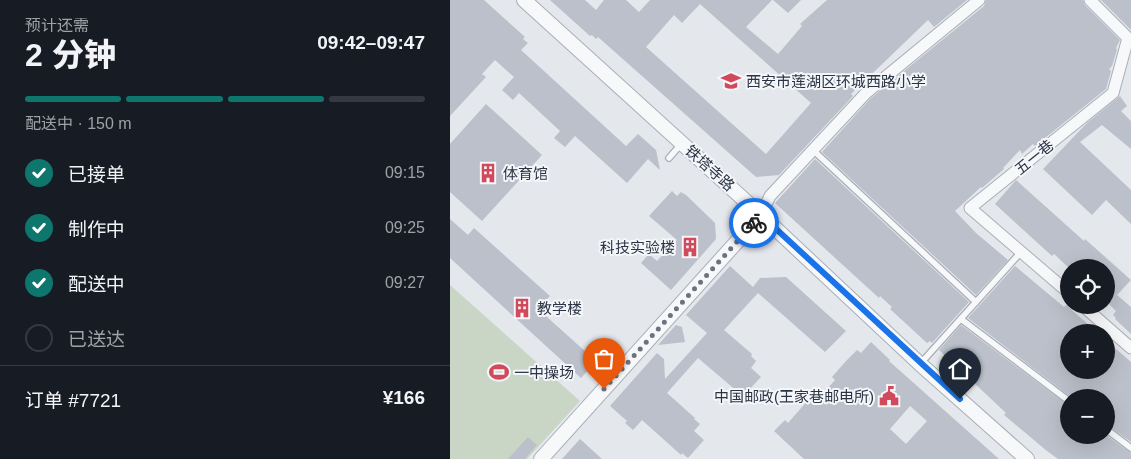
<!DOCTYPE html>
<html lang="zh">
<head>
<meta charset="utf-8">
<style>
  :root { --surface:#171b24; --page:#20242c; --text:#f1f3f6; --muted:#9ea1a6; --line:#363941; --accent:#0f766e }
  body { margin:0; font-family:Helvetica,"Noto Sans SC",sans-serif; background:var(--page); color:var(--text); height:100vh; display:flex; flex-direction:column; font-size:19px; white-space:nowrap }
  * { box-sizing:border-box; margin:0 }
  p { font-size:16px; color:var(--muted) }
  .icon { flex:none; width:28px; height:28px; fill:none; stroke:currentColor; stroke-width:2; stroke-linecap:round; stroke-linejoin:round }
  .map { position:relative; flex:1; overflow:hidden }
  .sheet { display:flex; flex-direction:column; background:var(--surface); width:450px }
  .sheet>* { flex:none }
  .controls { position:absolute; left:610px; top:259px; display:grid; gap:10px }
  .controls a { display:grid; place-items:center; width:55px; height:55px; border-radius:50%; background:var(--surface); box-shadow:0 5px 20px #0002; font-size:25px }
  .pin { position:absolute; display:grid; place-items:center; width:42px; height:42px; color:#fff; margin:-51px -21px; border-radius:50% 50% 50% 0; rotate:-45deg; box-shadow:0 0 5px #0007 }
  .pin .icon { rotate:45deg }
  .courier { position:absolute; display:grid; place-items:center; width:50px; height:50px; margin:-25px; border:4px solid #1a73e8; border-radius:50%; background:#fff; color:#222; box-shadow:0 1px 6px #0007 }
  .overview em { font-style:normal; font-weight:800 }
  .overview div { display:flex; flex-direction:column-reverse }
  .overview { display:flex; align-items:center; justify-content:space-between; height:85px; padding:0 25px }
  h1 { font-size:32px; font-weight:800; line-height:38px }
  .bar { display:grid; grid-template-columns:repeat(4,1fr); gap:8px 5px; align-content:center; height:60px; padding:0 25px }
  .bar i { height:6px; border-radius:4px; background:var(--line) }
  .bar .on { background:var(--accent) }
  .bar p { grid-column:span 4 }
  .line { display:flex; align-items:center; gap:12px; padding:0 25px; border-top:1px solid var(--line) }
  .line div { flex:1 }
  ol { padding:0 25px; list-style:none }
  li { display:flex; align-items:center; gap:15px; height:55px }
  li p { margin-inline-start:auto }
  li .icon { padding:5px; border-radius:50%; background:var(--accent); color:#fff; stroke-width:4 }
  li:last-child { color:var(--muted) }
  li i { width:28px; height:28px; border:2px solid var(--line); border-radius:50% }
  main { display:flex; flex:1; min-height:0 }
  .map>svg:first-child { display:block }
</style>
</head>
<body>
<main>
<section class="sheet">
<div class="overview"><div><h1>2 分钟</h1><p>预计还需</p></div><em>09:42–09:47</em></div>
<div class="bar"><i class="on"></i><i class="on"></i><i class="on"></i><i></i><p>配送中 · 150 m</p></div>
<ol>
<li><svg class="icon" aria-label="check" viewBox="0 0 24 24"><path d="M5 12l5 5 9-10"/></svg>已接单<p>09:15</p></li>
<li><svg class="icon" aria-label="check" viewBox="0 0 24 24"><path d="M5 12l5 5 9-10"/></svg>制作中<p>09:25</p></li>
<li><svg class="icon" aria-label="check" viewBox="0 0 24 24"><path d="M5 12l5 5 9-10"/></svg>配送中<p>09:27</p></li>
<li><i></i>已送达</li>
</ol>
<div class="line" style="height:65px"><div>订单 #7721</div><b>¥166</b></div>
</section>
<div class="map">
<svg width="681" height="459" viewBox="0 0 681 459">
  <rect width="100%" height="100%" fill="#e4e7ec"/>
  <path fill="#c9d6c5" d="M0 285 130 401 77 459H0Z"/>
  <g fill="#bbc0ca" fill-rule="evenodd">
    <path d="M0 0H34L75 37 73 39 78 43 71 50 176 146 188 134 206 150 210 170 198 159 177 183 125 136 115 147 104 138 110 131 69 93 63 100 52 90 64 77 45 60 32 74 36 77 0 116Z"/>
    <path d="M100 0H135L146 10 154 0H176L189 12 200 0H322L296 27 328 54 352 26 350 24 377 0H517L484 27 478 20 401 94 403 96 329 175 306 177 148 37 146 39 142 35 140 36ZM250 4 361 103 316 154 196 47 224 15 232 23Z"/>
    <path d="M323 0H351L338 13Z"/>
    <path d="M536 0H633L635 5 670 40 666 48 667 50 662 66 659 69 661 71 656 89 585 146 583 144 572 154 570 150 553 168 554 169 532 188 531 187 505 211 526 233 558 260 526 295 372 152 421 98 534 6Z"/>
    <path d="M651 0H681V30Z"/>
    <path d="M670 96 677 106 671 111 681 121V149L652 125 630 142 681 190V224L656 200 642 215 593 169 637 123Z"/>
    <path d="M36 104 92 155 32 221 0 192V144Z"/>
    <path d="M365 159 519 302 482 343 480 341 477 343 440 309 442 307 430 296 429 298 325 203Z"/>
    <path d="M566 180 634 241 635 239 681 280 667 295 681 307V334L665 319 666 318 663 315 666 311 659 304 656 307V268H619L604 254 602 256 545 204Z"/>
    <path d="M222 191 227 196 231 192 236 195 265 223 266 239 221 290 191 263 199 254 207 261 227 240 199 216Z"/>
    <path d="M0 219 18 235 24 228 100 296 88 309 146 361 131 378 0 258Z"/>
    <path d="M280 266 303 287 310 278 336 277 396 331 375 352 308 293 274 330 302 354 301 356 306 361 301 368 311 377 295 394 290 389 288 392 248 358 217 393 245 418 244 419 250 424 244 431 254 440 238 458 232 453 231 455 192 420 183 430 175 423 177 421 160 406 207 353 214 359 215 379 257 333 236 315Z"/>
    <path d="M565 266 614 307 616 305 647 332H619V370H656V340L681 362V442L656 424V398H622L518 318Z"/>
    <path d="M226 325 232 327 235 342 208 345Z"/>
    <path d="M511 325 619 406V435H656L681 453V459H608L597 451 554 415 556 413 489 350Z"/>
    <path d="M421 342 440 360 439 361 549 459H354L324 431 335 420 338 423 366 391 371 396 385 380 382 377 396 361 407 350 411 353ZM460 406 477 421 456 444 440 429Z"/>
    <path d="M78 437 87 445 75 459H58Z"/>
    <path d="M130 439 152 459H112Z"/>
  </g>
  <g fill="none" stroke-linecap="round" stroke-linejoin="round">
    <defs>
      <g id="service">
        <path d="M364 151 526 302"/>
        <path d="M219 158 232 143"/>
        <path d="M511 319 619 401"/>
        <path d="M470 364 571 252"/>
        <path d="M656 429 681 448"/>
      </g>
      <g id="minor">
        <path d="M311 215 320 196 416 93 529 0"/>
        <path d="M619 293 520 208 663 93 678 38 640 0"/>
        <path d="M632 305 681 348"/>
      </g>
      <g id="tertiary">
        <path d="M74 0 311 215 470 364 577 459"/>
        <path d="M91 459 311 215"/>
      </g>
    </defs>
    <use href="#service" stroke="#a9aeb7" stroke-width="8"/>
    <use href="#minor" stroke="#a9aeb7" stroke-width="13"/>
    <use href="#tertiary" stroke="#a9aeb7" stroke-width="16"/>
    <use href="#service" stroke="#f7f8fa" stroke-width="5.5"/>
    <use href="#minor" stroke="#f7f8fa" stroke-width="11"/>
    <use href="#tertiary" stroke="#f7f8fa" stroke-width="14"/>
  </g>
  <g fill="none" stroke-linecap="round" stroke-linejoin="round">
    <path stroke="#6c737f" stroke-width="5" stroke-dasharray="0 9" d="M154 389 304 223"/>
    <path stroke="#1a73e8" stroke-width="6" d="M304 223 311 215 510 399"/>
  </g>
  <defs>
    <symbol id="school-bare" viewBox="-9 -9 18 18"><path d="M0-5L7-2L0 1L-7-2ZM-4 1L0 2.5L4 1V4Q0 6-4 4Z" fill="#d1495b" stroke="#f4f6f9" stroke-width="2.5" paint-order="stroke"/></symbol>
    <symbol id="building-bare" viewBox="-9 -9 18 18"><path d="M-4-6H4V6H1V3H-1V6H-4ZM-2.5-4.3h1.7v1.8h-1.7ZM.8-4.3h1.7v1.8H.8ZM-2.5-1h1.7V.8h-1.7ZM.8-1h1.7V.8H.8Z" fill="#d1495b" stroke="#f4f6f9" stroke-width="2.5" paint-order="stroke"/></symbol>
    <symbol id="stadium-bare" viewBox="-9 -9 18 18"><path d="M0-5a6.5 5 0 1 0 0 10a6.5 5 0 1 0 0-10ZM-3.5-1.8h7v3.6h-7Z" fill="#d1495b" stroke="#f4f6f9" stroke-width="2.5" paint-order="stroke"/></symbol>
    <symbol id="civic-bare" viewBox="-9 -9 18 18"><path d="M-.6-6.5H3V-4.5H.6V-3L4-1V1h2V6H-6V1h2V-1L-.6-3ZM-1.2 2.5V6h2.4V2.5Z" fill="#d1495b" stroke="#f4f6f9" stroke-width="2.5" paint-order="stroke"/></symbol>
  </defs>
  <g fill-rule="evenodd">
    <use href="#school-bare" x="267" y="67" width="28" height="28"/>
    <use href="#building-bare" x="24" y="159" width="28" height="28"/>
    <use href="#building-bare" x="226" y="233" width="28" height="28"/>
    <use href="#building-bare" x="58" y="294" width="28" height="28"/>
    <use href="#stadium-bare" x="35" y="358" width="28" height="28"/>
    <use href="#civic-bare" x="425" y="382" width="28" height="28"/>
  </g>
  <g text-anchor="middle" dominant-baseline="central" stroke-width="4" stroke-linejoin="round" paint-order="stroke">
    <g font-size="15" fill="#2b3445" stroke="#f4f6f9" text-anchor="start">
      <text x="296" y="81">西安市莲湖区环城西路小学</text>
      <text x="53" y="173">体育馆</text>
      <text x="225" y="247" text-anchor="end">科技实验楼</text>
      <text x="87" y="308">教学楼</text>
      <text x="64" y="372">一中操场</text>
      <text x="424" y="396" text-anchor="end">中国邮政(王家巷邮电所)</text>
    </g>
    <g font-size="15" fill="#2b3445" stroke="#f4f6f9">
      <text transform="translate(584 157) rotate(-39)">五一巷</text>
      <text transform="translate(260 168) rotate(42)">铁塔寺路</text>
    </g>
  </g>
</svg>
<div class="controls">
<a><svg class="icon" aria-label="locate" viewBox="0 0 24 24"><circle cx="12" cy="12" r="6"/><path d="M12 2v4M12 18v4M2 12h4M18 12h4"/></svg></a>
<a>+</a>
<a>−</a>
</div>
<div class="pin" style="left:154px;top:389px;background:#ea580c"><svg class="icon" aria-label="bag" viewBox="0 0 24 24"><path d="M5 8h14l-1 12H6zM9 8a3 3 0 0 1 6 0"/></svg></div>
<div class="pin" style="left:510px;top:399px;background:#1f2937"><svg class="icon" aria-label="home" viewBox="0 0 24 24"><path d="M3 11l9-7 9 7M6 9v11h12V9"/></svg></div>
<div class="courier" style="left:304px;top:223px"><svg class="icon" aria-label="bike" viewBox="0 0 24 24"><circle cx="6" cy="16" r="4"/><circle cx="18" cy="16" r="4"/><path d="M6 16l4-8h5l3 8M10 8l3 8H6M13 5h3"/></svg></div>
</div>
</main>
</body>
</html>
